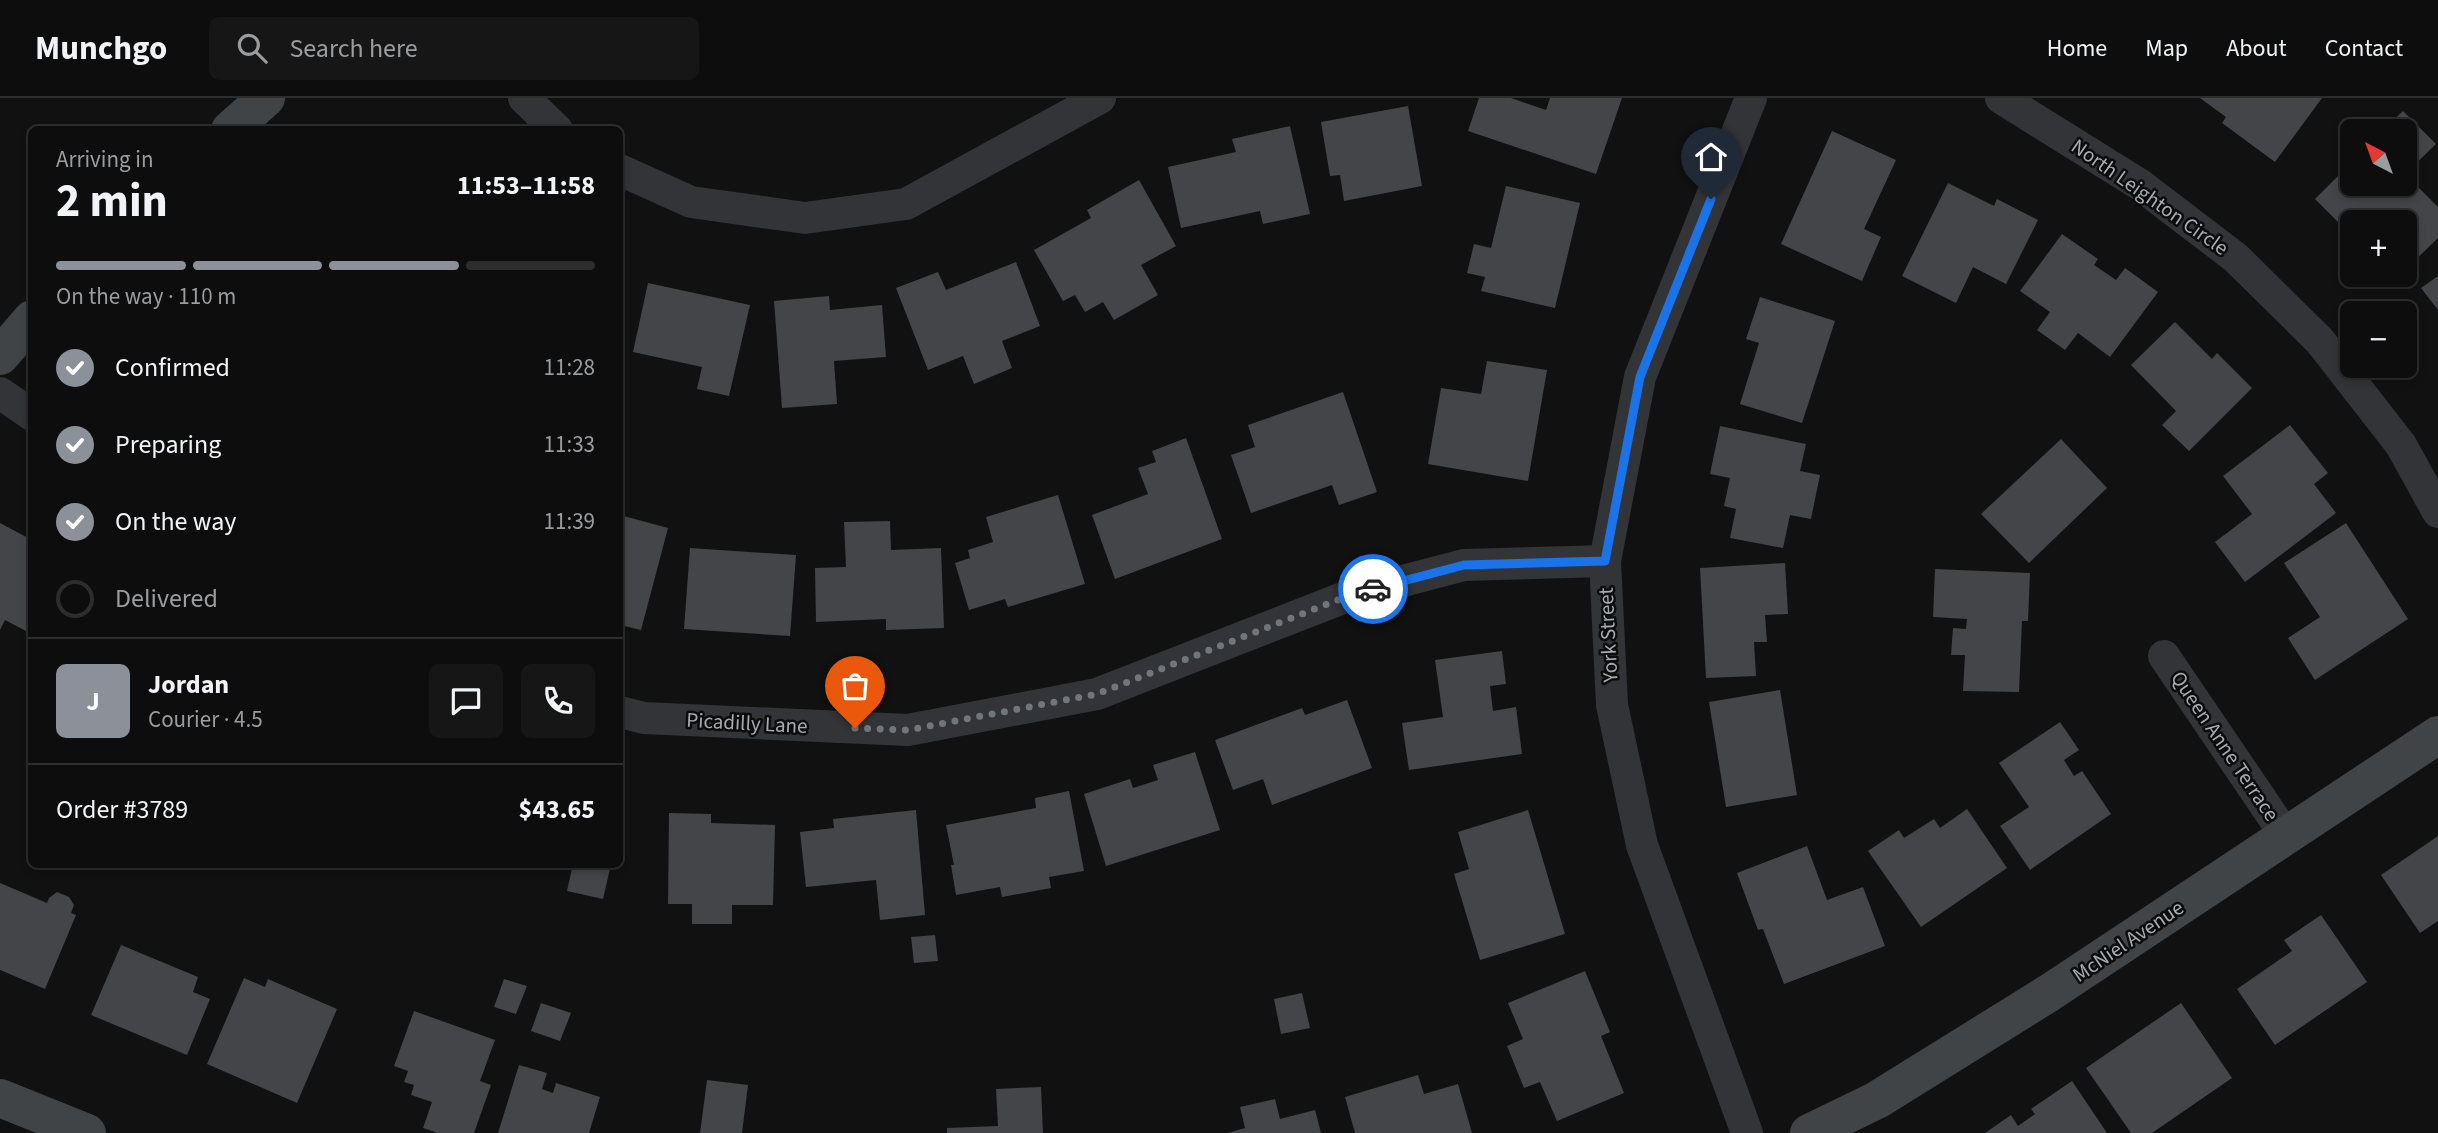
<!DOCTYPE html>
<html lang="en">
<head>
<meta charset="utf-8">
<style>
  :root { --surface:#0d0d0e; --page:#161617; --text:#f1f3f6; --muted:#9a9c9e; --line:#2d2d2e; --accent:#8c9099 }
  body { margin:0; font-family:"Source Sans 3",sans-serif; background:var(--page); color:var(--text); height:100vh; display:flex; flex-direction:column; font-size:26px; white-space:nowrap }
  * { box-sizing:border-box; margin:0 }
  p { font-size:23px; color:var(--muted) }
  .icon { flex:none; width:38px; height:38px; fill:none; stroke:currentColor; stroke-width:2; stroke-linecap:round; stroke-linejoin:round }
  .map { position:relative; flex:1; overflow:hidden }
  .panel { position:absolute; left:28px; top:28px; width:595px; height:742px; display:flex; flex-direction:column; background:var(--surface); border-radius:10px; box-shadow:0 4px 10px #0003,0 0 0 2px var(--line) }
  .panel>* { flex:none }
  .needle { width:46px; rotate:319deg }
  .controls { position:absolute; left:2340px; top:21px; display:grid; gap:14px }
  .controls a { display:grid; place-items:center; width:77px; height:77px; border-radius:10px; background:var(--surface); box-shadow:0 4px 10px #0003,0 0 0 2px var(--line); font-size:35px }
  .pin { position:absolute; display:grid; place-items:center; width:60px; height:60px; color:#fff; margin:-72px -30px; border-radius:50% 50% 50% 0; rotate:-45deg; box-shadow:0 0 7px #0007 }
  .pin .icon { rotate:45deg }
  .courier { position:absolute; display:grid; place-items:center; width:70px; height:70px; margin:-35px; border:5px solid #1a73e8; border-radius:50%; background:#fff; color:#222; box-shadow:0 2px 9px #0007 }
  .head em { font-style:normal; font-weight:700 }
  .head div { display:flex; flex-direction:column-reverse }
  .head { display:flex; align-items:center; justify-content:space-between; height:119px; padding:0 28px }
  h1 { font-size:46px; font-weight:700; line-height:52px }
  .bar { display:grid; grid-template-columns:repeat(4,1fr); gap:10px 7px; align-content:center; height:84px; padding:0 28px }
  .bar i { height:9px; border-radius:5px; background:var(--line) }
  .bar .selected { background:var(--accent) }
  .bar p { grid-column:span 4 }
  .line { display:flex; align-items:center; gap:18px; padding:0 28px; border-top:2px solid var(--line) }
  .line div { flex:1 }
  .round { display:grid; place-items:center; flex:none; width:74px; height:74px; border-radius:10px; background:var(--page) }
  ol { padding:0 28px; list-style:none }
  li { display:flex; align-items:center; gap:21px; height:77px }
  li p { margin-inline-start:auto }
  li .icon { padding:7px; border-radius:50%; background:var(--accent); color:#fff; stroke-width:4 }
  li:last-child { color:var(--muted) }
  li i { width:38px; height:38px; border:4px solid var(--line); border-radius:50% }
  header { display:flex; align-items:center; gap:42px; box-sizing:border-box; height:98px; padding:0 35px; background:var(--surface); border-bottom:2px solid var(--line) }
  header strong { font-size:33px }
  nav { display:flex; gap:38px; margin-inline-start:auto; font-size:24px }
  .search { width:490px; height:63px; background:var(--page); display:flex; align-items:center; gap:18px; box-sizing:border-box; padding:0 24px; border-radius:10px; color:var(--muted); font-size:26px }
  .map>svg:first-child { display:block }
</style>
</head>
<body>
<header>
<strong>Munchgo</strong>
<div class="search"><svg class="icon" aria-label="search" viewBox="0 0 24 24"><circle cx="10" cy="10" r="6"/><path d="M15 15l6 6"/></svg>Search here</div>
<nav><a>Home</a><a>Map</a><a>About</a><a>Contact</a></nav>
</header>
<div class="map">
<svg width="2438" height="1035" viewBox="0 0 2438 1035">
  <rect width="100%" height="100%" fill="#111112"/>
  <g fill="#434548">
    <path d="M1479 0H1511L1546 12 1550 0H1622L1596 76 1468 33Z"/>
    <path d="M2200 0H2322L2275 64 2222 25 2226 19Z"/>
    <path d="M1408 8 1422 88 1344 103 1340 77 1330 78 1321 24Z"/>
    <path d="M2403 13 2436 46 2404 77V33H2382Z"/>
    <path d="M1290 28 1310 116 1263 126 1260 113 1181 130 1168 69 1236 54 1232 41Z"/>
    <path d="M1832 33 1896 62 1864 131 1881 139 1862 183 1781 146Z"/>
    <path d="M2352 64V86H2396L2394 88 2406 100 2418 89 2438 109V140L2404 173V124H2352V138L2315 101Z"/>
    <path d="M1139 82 1176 148 1141 167 1158 197 1114 222 1103 204 1085 214 1075 197 1063 203 1034 152 1091 120 1087 112Z"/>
    <path d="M1948 85 1994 108 1997 101 2038 122 2006 186 1973 169 1956 205 1902 178Z"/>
    <path d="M1506 88 1580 105 1555 210 1481 193 1485 179 1467 175 1474 146 1491 150Z"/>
    <path d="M2062 136 2098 161 2094 167 2116 182 2125 170 2158 194 2110 259 2078 235 2065 252 2037 232 2050 214 2020 193Z"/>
    <path d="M1016 164 1040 228 1002 243 1012 270 974 286 963 258 928 272 896 190 938 174 946 192Z"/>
    <path d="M2438 178V212L2421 190Z"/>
    <path d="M648 185 750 207 729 298 697 291 702 269 633 254Z"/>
    <path d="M829 198 830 212 882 207 886 259 834 263 837 306 782 310 774 203Z"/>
    <path d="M1760 199 1835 223 1802 325 1740 306 1759 245 1746 241Z"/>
    <path d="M2175 224 2212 261 2217 255 2252 290 2189 353 2162 327 2176 313 2131 267Z"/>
    <path d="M1487 263 1547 272 1528 383 1428 366 1441 290 1481 296Z"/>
    <path d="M1343 294 1377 394 1339 407 1332 387 1251 415 1231 357 1255 349 1248 327Z"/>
    <path d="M2290 327 2328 375 2314 386 2336 415 2245 484 2215 444 2252 416 2223 378Z"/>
    <path d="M1720 328 1806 346 1800 373 1820 377 1811 421 1790 417 1783 450 1730 440 1736 411 1724 408 1730 380 1710 376Z"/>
    <path d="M1186 340 1222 441 1115 481 1092 417 1148 396 1138 370 1156 364 1152 353Z"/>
    <path d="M2061 341 2107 390 2029 465 1981 416Z"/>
    <path d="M1058 397 1085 486 1008 509 1005 501 969 512 955 465 970 460 968 452 993 444 986 419Z"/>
    <path d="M620 417 668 430 641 532 620 527Z"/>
    <path d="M890 423 891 452 941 450 944 530 886 532V521L816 524 815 470 846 469 844 424Z"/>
    <path d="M0 425 32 442V523L26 533 5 522 0 532Z"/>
    <path d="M2346 425 2408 521 2315 582 2288 540 2320 519 2284 465Z"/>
    <path d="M690 450 796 457 790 538 684 531Z"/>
    <path d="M1785 465 1788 516 1765 517 1767 544H1754L1756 578 1706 580 1700 470Z"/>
    <path d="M1935 471 2030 475 2028 523H2022L2019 594 1963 593 1965 557H1951L1953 530 1966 531 1967 521 1933 519Z"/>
    <path d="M1502 553 1506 586 1490 588 1493 613 1516 609 1522 656 1409 672 1402 625 1443 619 1435 562Z"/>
    <path d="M1780 592 1797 697 1726 709 1709 604Z"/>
    <path d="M1347 602 1372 670 1272 707 1263 681 1233 692 1215 642 1302 610 1305 617Z"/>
    <path d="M2060 624 2079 652 2064 662 2074 678 2082 673 2111 716 2030 772 2000 728 2029 709 1999 665Z"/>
    <path d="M1195 654 1220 732 1106 768 1084 696 1130 681 1133 690 1158 682 1153 667Z"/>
    <path d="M1069 693 1084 773 1049 779 1051 790 1002 799 1000 789 956 797 951 767H954L946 727 1036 710 1035 700Z"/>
    <path d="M1967 711 2007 770 1921 829 1868 753 1899 732 1904 740 1934 721 1940 730Z"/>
    <path d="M916 712 925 817 880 822 876 782 806 789 800 734 834 730 833 721Z"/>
    <path d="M1528 712 1565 836 1480 862 1454 776 1469 771 1458 734Z"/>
    <path d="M669 715 711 716V725L775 727 773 807H732V826H692V806H668Z"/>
    <path d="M2438 738V823L2420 835 2381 777Z"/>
    <path d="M1807 748 1827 802 1863 789 1885 848 1784 886 1763 831 1758 832 1737 775Z"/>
    <path d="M573 766H611L603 801 567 793Z"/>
    <path d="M0 785 47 805 49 800 57 794 69 799 74 807 71 815 76 817 45 891 0 872Z"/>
    <path d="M2321 817 2367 884 2275 947 2237 891 2292 853 2284 842Z"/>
    <path d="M935 837 938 863 914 865 911 839Z"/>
    <path d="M121 847 198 879 193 894 210 901 187 957 91 917Z"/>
    <path d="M1585 873 1610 934 1601 938 1624 995 1557 1023 1540 984 1524 990 1507 948 1523 941 1508 905Z"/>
    <path d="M244 880 265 889 268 881 337 911 297 1005 207 966Z"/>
    <path d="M504 881 527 888 516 916 494 909Z"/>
    <path d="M1302 895 1310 930 1281 936 1274 901Z"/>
    <path d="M541 905 571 915 560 943 531 933Z"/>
    <path d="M2181 905 2232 980 2152 1035H2131L2086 970Z"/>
    <path d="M414 913 495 942 480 983 491 987 474 1035H438L423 1030 432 1004 411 997 414 987 404 984 408 973 394 968Z"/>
    <path d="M519 967 547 975 542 991 553 995 556 985 600 999 589 1035H498Z"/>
    <path d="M1418 977 1424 996 1458 986 1472 1035H1355L1345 999Z"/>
    <path d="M707 982 748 987 742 1035H700Z"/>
    <path d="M2072 983 2107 1035H1985L2011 1017 2018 1028 2035 1016 2031 1011Z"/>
    <path d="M1041 989 1043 1035H947V1030L998 1028 996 991Z"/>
    <path d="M1275 1001 1280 1021 1315 1012 1321 1035H1228L1245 1030 1240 1009Z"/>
  </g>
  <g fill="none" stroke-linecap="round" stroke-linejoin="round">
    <g stroke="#323437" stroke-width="32">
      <path d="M524 0 557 32"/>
      <path d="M2001 0 2139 86 2236 160 2320 243 2401 347 2438 414"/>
      <path d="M620 72 691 104 805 120 906 106 1100 0"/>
      <path d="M0 295 32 317"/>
      <path d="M2164 558 2286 738"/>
      <path d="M620 614 644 620 908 632 1097 596 1353 496 1464 467 1605 463"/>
      <path d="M1747 1035 1642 747 1612 607 1605 463 1640 279 1751 0"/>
    </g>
    <g stroke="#404447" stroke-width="38">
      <path d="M230 32 266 0"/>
      <path d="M0 258 32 221"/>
      <path d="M0 1000 87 1035"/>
      <path d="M1809 1035 1877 1002 2049 895 2438 637"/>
    </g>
  </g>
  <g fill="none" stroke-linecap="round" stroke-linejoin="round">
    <path stroke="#71767a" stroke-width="7" stroke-dasharray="0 12.6" d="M855 630 908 632 1097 596 1353 496 1373 491"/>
    <path stroke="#1a73e8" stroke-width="9" d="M1373 491 1464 467 1605 463 1640 279 1711 101"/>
  </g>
  <g text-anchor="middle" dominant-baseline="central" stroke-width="5" stroke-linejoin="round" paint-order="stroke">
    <g font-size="21" fill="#a4acb2" stroke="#0c0c0d">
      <text transform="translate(2150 99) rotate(35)">North Leighton Circle</text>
      <text transform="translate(1608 537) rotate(-93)">York Street</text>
      <text transform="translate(747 625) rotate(3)">Picadilly Lane</text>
      <text transform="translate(2225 648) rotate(56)">Queen Anne Terrace</text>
      <text transform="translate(2128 843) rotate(-34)">McNiel Avenue</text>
    </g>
  </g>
</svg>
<div class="controls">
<a><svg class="needle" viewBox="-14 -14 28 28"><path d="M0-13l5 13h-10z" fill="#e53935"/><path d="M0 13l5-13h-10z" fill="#9a9c9e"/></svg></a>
<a>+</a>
<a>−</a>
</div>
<div class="pin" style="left:855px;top:630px;background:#ea580c"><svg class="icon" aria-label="bag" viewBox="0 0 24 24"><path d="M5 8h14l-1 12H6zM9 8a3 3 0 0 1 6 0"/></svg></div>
<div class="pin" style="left:1711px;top:101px;background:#1f2937"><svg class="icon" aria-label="home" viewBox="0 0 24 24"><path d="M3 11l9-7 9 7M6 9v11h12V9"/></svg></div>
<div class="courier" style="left:1373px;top:491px"><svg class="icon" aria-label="car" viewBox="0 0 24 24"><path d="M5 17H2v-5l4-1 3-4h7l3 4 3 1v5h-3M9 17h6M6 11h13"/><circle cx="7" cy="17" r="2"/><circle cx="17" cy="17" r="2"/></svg></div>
<section class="panel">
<div class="head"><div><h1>2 min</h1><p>Arriving in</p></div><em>11:53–11:58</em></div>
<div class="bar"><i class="selected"></i><i class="selected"></i><i class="selected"></i><i></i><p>On the way · 110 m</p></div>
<ol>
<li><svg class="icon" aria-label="check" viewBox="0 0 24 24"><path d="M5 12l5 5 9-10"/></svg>Confirmed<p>11:28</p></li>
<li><svg class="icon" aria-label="check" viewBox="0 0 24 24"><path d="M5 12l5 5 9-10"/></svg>Preparing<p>11:33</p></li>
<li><svg class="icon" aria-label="check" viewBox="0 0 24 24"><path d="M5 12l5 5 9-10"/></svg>On the way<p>11:39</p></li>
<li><i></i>Delivered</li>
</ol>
<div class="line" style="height:126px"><b class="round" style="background:var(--accent);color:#fff">J</b><div><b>Jordan</b><p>Courier · 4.5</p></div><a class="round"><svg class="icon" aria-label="chat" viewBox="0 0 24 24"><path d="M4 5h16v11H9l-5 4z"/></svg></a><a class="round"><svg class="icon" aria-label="phone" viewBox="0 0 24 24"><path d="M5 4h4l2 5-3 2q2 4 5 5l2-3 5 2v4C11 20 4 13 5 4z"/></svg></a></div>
<div class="line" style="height:91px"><div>Order #3789</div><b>$43.65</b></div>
</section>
</div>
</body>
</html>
